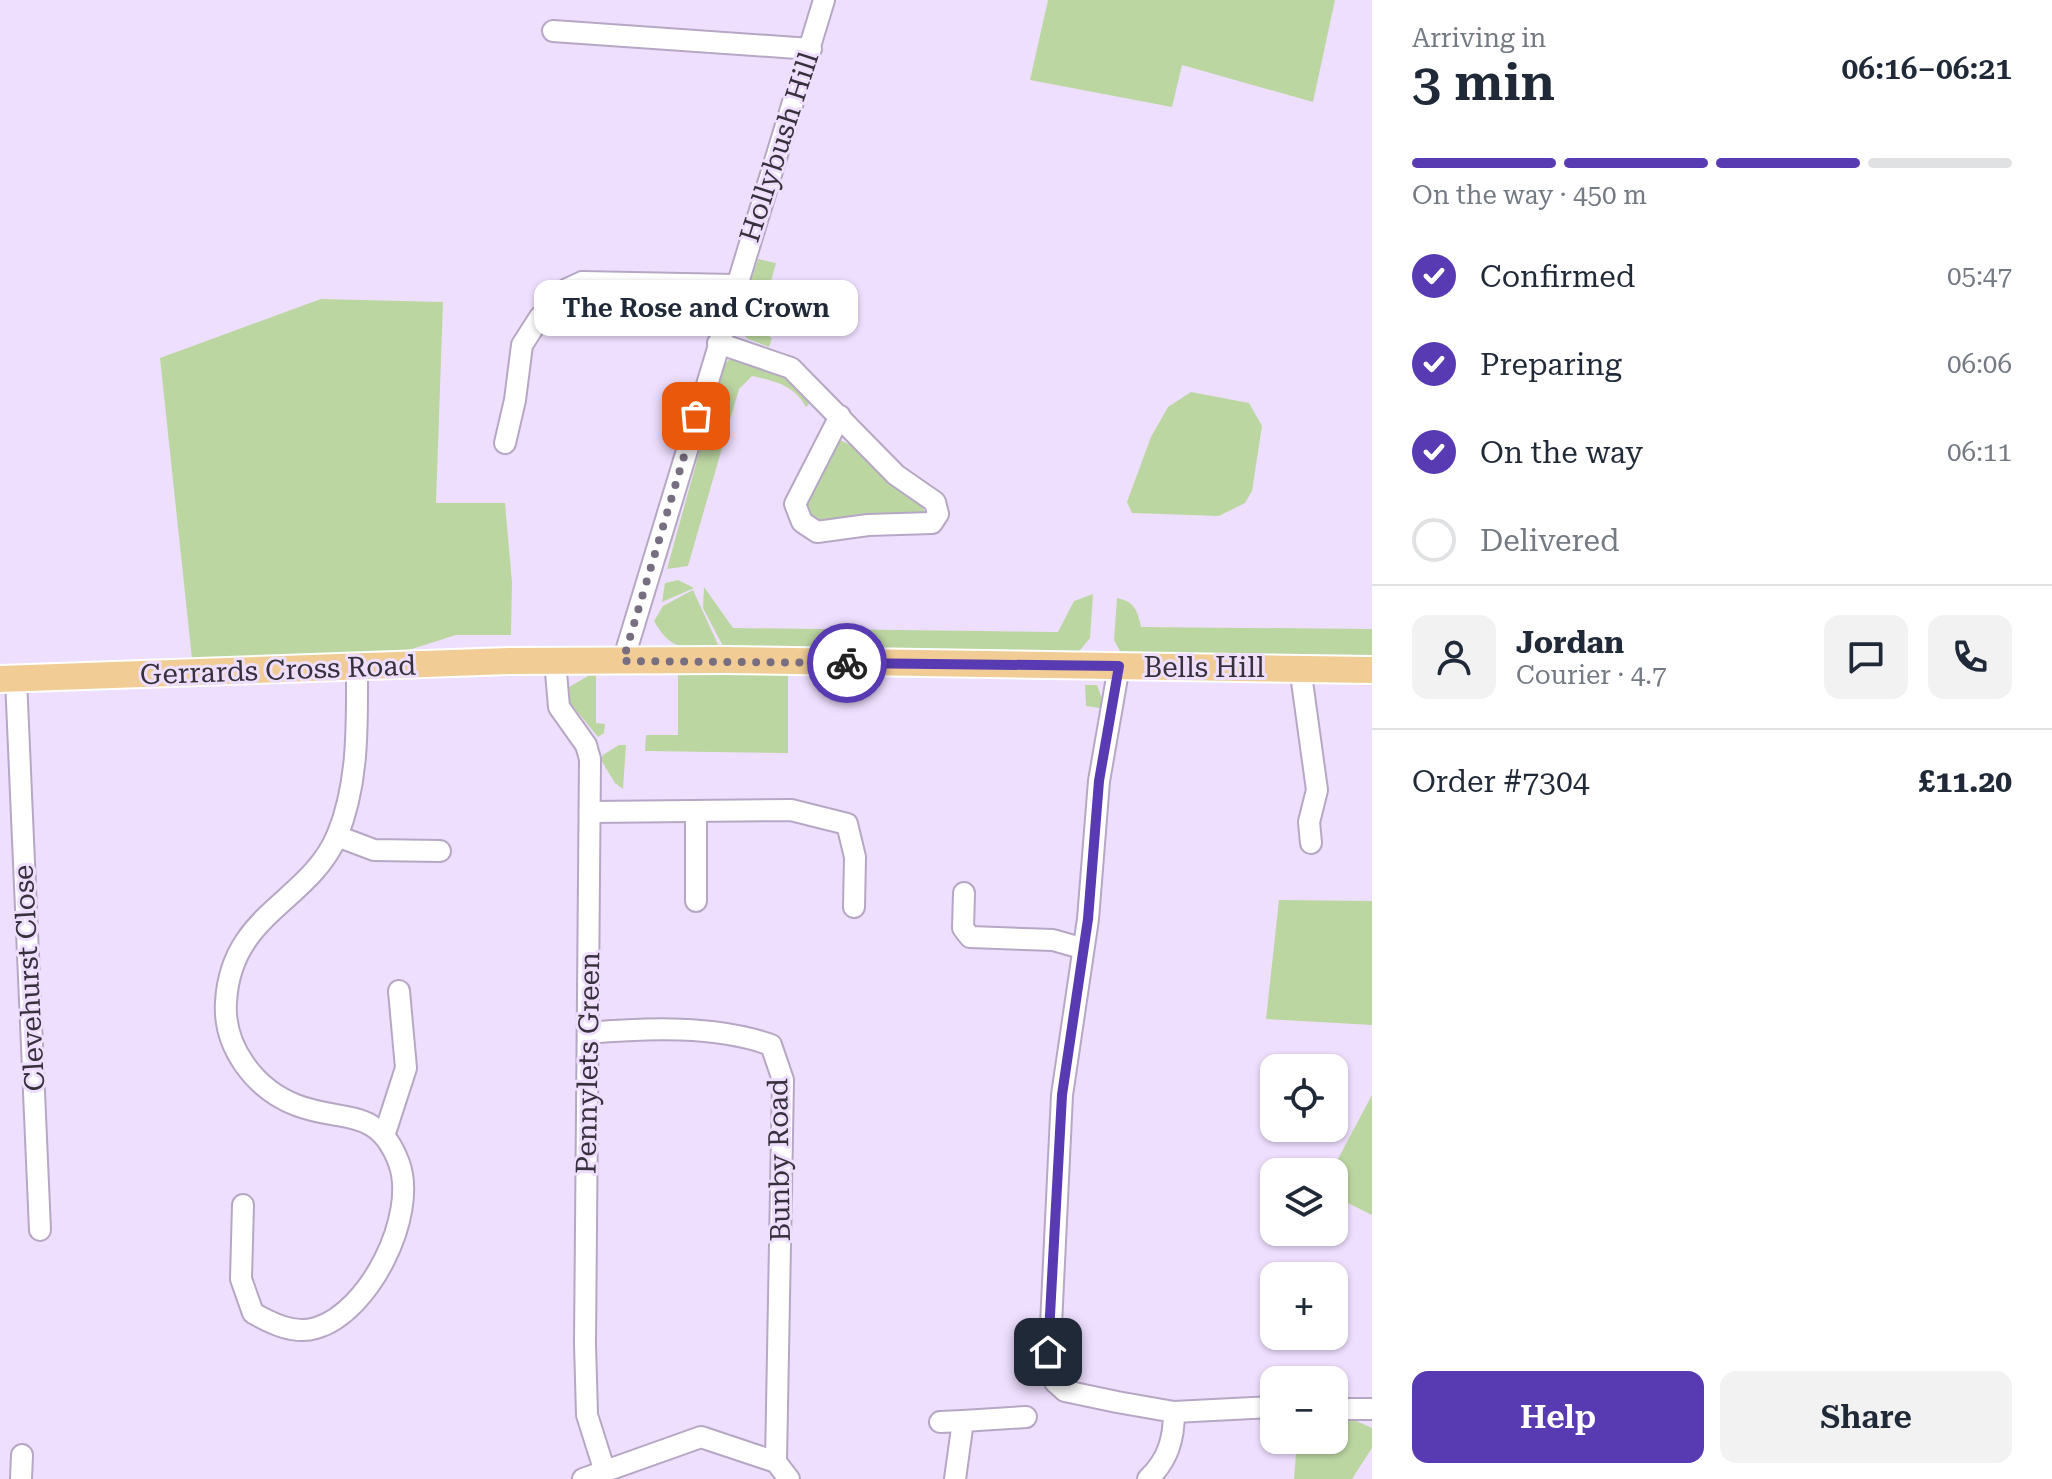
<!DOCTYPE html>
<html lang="en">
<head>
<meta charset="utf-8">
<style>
  :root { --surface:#fff; --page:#f2f2f3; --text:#1f2937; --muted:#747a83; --line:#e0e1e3; --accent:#583bb3 }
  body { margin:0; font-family:"Roboto Serif",serif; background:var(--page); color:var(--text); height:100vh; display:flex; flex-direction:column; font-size:30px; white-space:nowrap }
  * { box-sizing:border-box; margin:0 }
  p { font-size:26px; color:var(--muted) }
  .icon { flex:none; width:44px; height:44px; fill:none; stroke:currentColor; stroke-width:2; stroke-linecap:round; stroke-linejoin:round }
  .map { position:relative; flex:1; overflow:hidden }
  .panel { display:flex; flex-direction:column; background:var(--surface); width:680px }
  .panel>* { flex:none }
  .tools { position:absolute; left:1260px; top:1054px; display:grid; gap:16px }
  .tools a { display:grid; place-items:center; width:88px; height:88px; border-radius:16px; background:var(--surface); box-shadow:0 2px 6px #0004; font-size:40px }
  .pin { position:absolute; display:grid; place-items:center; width:68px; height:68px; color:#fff; margin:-34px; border-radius:16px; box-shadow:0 4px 12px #0006 }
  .courier { position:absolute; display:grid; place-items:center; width:80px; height:80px; margin:-40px; border:6px solid #583bb3; border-radius:50%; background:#fff; color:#222; box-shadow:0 2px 10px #0007 }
  .bubble { position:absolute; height:56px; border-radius:16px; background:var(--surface); box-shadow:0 2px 6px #0004; font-size:26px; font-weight:600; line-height:56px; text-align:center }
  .summary em { font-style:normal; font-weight:600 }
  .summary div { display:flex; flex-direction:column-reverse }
  .summary { display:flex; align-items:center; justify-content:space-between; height:136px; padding:0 40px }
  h1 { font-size:52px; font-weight:600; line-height:60px }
  .bar { display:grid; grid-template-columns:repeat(4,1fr); gap:12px 8px; align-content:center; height:96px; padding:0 40px }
  .bar i { height:10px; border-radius:6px; background:var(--line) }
  .bar .selected { background:var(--accent) }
  .bar p { grid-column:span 4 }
  .line { display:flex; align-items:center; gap:20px; padding:0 40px; border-top:2px solid var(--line) }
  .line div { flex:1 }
  .round { display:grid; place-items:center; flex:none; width:84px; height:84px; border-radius:16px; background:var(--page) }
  ol { padding:0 40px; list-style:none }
  li { display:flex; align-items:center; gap:24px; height:88px }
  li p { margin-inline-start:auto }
  li .icon { padding:8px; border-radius:50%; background:var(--accent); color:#fff; stroke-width:4 }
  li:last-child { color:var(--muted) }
  li i { width:44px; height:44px; border:4px solid var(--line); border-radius:50% }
  .button { display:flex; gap:16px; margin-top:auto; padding:16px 40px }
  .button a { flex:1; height:92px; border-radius:16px; background:var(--accent); color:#fff; font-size:32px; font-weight:600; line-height:92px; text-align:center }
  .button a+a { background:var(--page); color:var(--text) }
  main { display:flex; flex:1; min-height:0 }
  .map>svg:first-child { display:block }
</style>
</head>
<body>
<main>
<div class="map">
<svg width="1372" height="1479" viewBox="0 0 1372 1479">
  <rect width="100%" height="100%" fill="#efdffe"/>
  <g fill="#bcd6a2">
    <path d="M1048 0H1335L1313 102 1182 65 1172 107 1030 80Z"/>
    <path d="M758 259 776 263 761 318 765 334 772 338 769 347 748 339 737 327Z"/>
    <path d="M321 299 443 302 436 503H505L512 583 511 635H456L399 653 192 659 160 358Z"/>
    <path d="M738 358C766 369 794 376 809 404L806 407C794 385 775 381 752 376L739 389 688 566 667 569 723 366 730 359Z"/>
    <path d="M1191 392 1249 403 1262 426 1252 491 1245 503 1219 516 1132 513 1127 502 1151 437 1168 407Z"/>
    <path d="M837 439C859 446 924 491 925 515L815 525 800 501Z"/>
    <path d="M678 580 694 588 662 602 665 583Z"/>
    <path d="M704 587 733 628 1058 632 1074 601 1093 594 1090 638 1077 654 725 650 703 608Z"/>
    <path d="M693 590 720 649C688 648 672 653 654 621L663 606Z"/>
    <path d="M1117 598C1134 601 1138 611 1141 627L1372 629V660L1122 655 1114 640Z"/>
    <path d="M593 673 596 674V723L605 724 604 733 598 737 567 699 566 689Z"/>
    <path d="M678 673 788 674V753L645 751 646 735H678Z"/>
    <path d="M1085 685H1097L1103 702 1100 708 1086 706Z"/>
    <path d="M619 745H626L623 789 615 783 601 760 603 755Z"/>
    <path d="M1279 900 1372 901V1025L1266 1019Z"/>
    <path d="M1372 1095V1215L1334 1196V1172H1331Z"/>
    <path d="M1334 1419 1354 1420 1372 1428V1448L1352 1479H1294L1297 1440H1334Z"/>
  </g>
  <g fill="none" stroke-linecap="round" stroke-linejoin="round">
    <defs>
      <g id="minor">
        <path d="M553 31 811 49"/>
        <path d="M718 343 791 368 896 475 935 502 938 514 932 523 868 525 817 532 802 522 795 504 840 416"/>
        <path d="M505 443 515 400 522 345 540 317 567 289 582 282 735 285"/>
        <path d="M555 661 559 707 586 745 590 759 585 1344 587 1415 605 1472"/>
        <path d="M623 661 824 0"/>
        <path d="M1119 666 1099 781 1088 919 1062 1095 1049 1367 1055 1382 1065 1391 1117 1402 1174 1412 1274 1407"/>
        <path d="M1300 667 1317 790 1309 822 1311 843"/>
        <path d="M16 679 40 1230"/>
        <path d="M592 812 791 810 847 824 855 857 854 907"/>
        <path d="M696 813V901"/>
        <path d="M337 836 374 850 440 851"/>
        <path d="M964 893 963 928 970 937 1053 940 1081 948"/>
        <path d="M588 1033C646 1028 716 1025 771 1045L783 1080 776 1462"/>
        <path d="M385 1133 406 1068 399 991"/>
        <path d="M243 1205 241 1279 253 1313C271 1323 294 1335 316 1328 369 1313 418 1215 399 1163 378 1106 342 1123 296 1105 255 1089 223 1047 226 1002 231 913 308 903 337 836 359 783 357 724 357 669"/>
        <path d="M1334 1409H1372"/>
        <path d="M940 1422 963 1421"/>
        <path d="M21 1479 22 1455"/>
        <path d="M583 1479 701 1437 776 1462 789 1479"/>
        <path d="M955 1479 963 1421 1026 1417"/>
        <path d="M1148 1479C1168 1460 1174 1439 1174 1412"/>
      </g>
      <path id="major" d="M0 679 509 661 725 660 1372 670"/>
    </defs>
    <use href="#minor" stroke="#b6a7c4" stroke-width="24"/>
    <use href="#major" stroke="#fff" stroke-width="30"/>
    <use href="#minor" stroke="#fff" stroke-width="20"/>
    <use href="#major" stroke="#f1cd95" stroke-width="26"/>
  </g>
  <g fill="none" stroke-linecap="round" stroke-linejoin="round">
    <path stroke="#776e81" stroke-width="8" stroke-dasharray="0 14.4" d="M696 416 623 661 847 663"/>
    <path stroke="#583bb3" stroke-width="10" d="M847 663 1119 666 1099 781 1088 919 1062 1095 1048 1352"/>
  </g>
  <g text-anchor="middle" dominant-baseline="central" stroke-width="6" stroke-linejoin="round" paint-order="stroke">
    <g font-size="28" fill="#37313d" stroke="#efdffe">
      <text transform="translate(779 147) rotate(-72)">Hollybush Hill</text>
      <text x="1204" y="667">Bells Hill</text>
      <text transform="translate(278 670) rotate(-2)">Gerrards Cross Road</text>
      <text transform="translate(29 978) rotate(-93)">Clevehurst Close</text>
      <text transform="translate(588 1063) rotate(-89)">Pennylets Green</text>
      <text transform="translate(779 1160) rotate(-91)">Bunby Road</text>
    </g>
  </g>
</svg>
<div class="tools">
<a><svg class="icon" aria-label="locate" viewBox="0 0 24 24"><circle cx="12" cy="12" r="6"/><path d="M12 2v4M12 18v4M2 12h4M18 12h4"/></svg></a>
<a><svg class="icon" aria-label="layers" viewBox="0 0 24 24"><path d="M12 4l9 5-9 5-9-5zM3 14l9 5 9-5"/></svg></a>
<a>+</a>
<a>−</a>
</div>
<div class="pin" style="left:696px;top:416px;background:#ea580c"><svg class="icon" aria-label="bag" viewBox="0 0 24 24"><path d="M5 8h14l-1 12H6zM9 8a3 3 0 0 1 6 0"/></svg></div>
<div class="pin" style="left:1048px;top:1352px;background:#1f2937"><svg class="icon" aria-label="home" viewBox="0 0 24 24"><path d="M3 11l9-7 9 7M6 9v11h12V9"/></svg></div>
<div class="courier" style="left:847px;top:663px"><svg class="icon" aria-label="bike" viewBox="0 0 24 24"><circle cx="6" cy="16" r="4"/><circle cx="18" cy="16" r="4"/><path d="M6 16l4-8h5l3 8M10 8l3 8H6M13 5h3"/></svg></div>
<div class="bubble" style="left:534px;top:280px;width:324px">The Rose and Crown</div>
</div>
<section class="panel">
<div class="summary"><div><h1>3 min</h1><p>Arriving in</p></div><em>06:16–06:21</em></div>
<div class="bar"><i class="selected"></i><i class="selected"></i><i class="selected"></i><i></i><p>On the way · 450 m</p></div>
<ol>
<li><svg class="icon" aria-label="check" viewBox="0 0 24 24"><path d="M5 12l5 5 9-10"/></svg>Confirmed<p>05:47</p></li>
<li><svg class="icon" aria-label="check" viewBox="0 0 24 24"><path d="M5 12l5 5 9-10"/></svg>Preparing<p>06:06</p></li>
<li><svg class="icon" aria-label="check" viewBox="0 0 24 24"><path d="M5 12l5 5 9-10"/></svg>On the way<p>06:11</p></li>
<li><i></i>Delivered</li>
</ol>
<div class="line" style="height:144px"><a class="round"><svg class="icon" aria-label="person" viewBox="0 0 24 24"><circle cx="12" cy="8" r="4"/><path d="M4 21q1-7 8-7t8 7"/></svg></a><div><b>Jordan</b><p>Courier · 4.7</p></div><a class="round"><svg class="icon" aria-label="chat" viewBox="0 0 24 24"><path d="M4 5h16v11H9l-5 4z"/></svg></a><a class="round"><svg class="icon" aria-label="phone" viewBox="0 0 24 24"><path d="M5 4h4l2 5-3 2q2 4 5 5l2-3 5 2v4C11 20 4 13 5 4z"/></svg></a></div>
<div class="line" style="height:104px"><div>Order #7304</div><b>£11.20</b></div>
<div class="button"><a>Help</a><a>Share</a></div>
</section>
</main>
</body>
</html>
